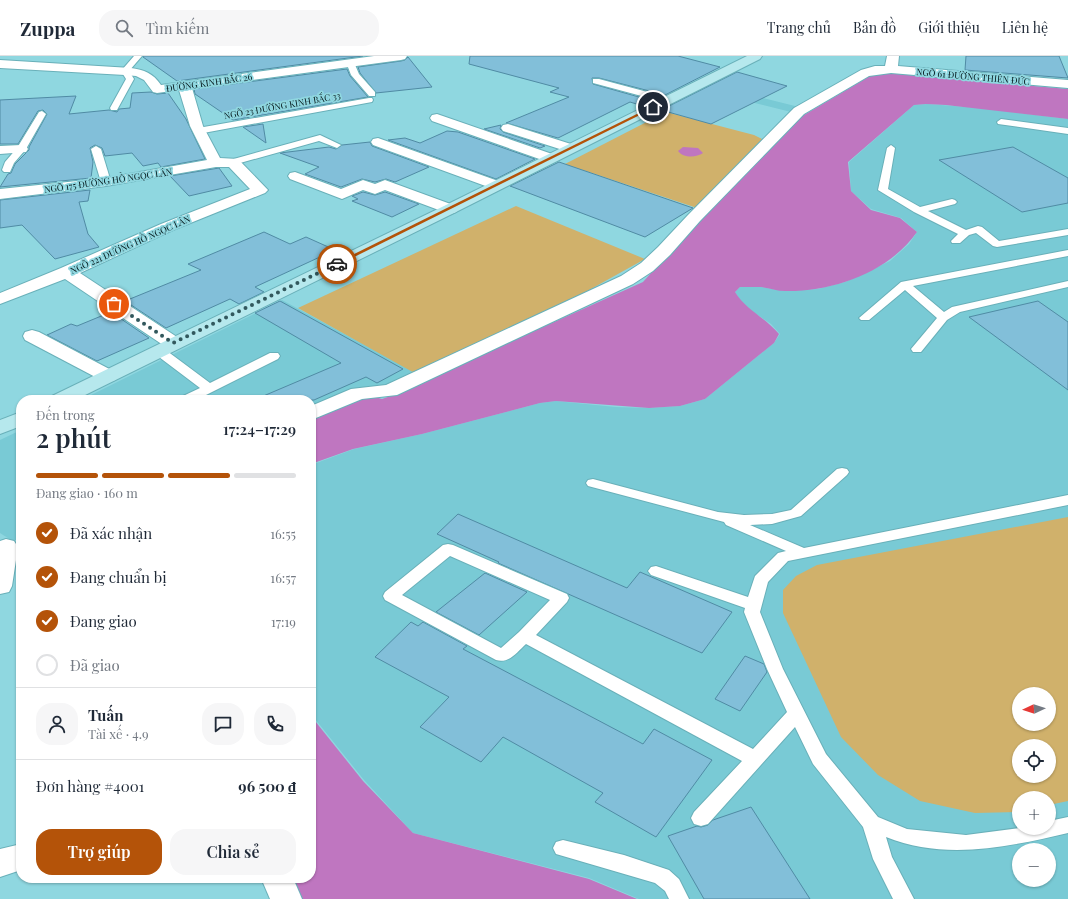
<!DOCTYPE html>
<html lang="vi">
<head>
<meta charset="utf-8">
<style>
  :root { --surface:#fff; --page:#f6f6f7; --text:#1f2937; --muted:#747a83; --line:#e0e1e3; --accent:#b45309 }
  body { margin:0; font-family:"Playfair Display",serif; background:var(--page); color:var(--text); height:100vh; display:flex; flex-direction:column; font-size:15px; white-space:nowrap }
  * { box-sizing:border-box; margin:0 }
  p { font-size:13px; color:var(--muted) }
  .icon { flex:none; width:22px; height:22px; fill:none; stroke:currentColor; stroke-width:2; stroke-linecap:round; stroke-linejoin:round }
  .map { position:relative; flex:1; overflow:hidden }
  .side { position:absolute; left:16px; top:339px; width:300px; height:488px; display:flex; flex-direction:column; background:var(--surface); border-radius:16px; box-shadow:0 1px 3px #0004 }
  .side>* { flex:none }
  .needle { width:26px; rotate:266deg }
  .fabs { position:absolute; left:1012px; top:631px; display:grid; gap:8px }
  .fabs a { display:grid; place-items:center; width:44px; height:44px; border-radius:50%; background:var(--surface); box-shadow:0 1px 3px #0004; font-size:20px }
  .pin { position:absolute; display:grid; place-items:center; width:34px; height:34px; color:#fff; margin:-17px; border:2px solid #fff; border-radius:50%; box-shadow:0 1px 4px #0007 }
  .courier { position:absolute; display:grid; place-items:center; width:40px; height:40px; margin:-20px; border:3px solid #b45309; border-radius:50%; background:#fff; color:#222; box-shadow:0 1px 5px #0007 }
  .summary em { font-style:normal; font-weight:600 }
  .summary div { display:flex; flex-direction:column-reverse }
  .summary { display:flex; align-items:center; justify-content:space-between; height:68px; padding:0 20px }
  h1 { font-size:26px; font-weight:600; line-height:30px }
  .bar { display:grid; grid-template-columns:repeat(4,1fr); gap:6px 4px; align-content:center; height:48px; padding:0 20px }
  .bar i { height:5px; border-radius:3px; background:var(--line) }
  .bar .selected { background:var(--accent) }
  .bar p { grid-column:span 4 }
  .line { display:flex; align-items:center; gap:10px; padding:0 20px; border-top:1px solid var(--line) }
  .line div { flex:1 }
  .round { display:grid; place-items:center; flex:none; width:42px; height:42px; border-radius:16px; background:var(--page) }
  ol { padding:0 20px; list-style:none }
  li { display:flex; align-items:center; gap:12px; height:44px }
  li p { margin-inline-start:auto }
  li .icon { padding:4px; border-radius:50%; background:var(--accent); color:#fff; stroke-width:4 }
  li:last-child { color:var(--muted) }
  li i { width:22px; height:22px; border:2px solid var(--line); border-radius:50% }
  .button { display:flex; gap:8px; margin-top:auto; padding:8px 20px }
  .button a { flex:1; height:46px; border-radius:16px; background:var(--accent); color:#fff; font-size:16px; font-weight:600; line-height:46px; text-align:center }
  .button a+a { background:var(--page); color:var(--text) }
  header { display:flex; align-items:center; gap:24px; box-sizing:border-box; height:56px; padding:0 20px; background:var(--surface); border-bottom:1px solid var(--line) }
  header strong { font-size:19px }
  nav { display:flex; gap:22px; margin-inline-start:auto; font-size:14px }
  .search { width:280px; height:36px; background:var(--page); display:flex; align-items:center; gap:10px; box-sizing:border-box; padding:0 14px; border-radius:16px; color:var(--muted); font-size:15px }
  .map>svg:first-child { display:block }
</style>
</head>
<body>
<header>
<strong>Zuppa</strong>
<div class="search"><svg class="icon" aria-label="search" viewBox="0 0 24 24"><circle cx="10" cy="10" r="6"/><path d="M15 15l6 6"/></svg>Tìm kiếm</div>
<nav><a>Trang chủ</a><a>Bản đồ</a><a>Giới thiệu</a><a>Liên hệ</a></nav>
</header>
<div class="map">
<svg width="1068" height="843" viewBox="0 0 1068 843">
  <rect width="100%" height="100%" fill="#8fd7e0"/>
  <g fill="#79cad5" fill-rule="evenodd">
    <path d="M719 31 799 51 791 56 710 36Z"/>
    <path d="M927 48 981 52 1068 63V843H639L589 822 413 777 364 724 311 658V409L354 393 422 378 540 347 556 345 616 351 649 352 680 350 705 343 774 287 780 278 771 268 753 256 740 244 735 236 740 231H761L784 235 818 233 845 226 890 205 909 188 917 176 901 162 871 153 851 135 849 106 914 49ZM1019 638H1049V668H1019ZM1019 690H1049V720H1019ZM1019 742H1049V772H1019ZM1019 794H1049V824H1019Z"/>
    <path d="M282 244 420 319 311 365V344H81Z"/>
    <path d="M21 374V484H11L0 477V384Z"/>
  </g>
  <g fill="#d0b16b" fill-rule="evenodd">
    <path d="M666 56 754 79 764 84 697 152 565 108Z"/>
    <path d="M516 150 645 203 427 324 298 252Z"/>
    <path d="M1068 461V745L1049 749V742H1019V756L975 757 920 745 878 719 841 681 783 557V534L796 520 817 509ZM1019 638H1049V668H1019ZM1019 690H1049V720H1019Z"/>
  </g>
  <g fill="#bf76c0">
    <path d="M885 17 1068 33V63L946 49 926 48 914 49 848 106 851 135 871 154 900 162 917 176C889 216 833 236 785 235 777 235 769 232 761 231 754 231 747 231 740 231L735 236C746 254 766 262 779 278L774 287 705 343 680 350 649 352 556 345 540 347 422 378 353 393 311 408V362L368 339 382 343 411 333 501 290 643 226 715 146 799 62 865 23 873 18Z"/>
    <path d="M683 91 698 92 703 97C696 102 683 102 678 95Z"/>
    <path d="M311 660 363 725 413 777 589 823 637 843H297L285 822H311Z"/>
  </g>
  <g fill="#82bfd9" stroke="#508ba4">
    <path d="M143 0H363L177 25 143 1Z"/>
    <path d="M470 0H678L720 11 665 39 599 22H592L593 28 653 45 643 50 630 46 558 82 506 67 569 41 550 36 559 32 469 8Z"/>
    <path d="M966 0H1059L1068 22 965 14Z"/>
    <path d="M408 1 432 31 376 37 360 17 358 11 401 5 405 4Z"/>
    <path d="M347 13 350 20 368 41 233 64 195 38 194 33Z"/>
    <path d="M737 16 787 30 711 68 661 54Z"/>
    <path d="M151 36 157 38 168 37 186 63 205 103 161 111 158 107 143 110 132 97 105 100 102 92 95 89 90 92 93 106 91 122 0 131 8 118 11 117 15 108 29 94V91L47 58 43 54 38 55 18 88H0V44L76 40 69 58 109 54 117 56 119 53 130 52 132 37Z"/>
    <path d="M263 68 266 87 243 71Z"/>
    <path d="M501 69 500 73 503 76 545 90 540 92 484 73Z"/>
    <path d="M447 75 458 76 535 103 496 123 388 84 405 82 420 87Z"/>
    <path d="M370 86 372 90 429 111 395 126 386 123 375 126 362 123 341 131 305 118 319 111 280 97 329 91 336 93 342 89Z"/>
    <path d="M1013 91 1068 122V147L1022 156 939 104Z"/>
    <path d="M559 106 693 152 645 181 510 130Z"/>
    <path d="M219 112 232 130 189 140 170 120Z"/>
    <path d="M90 134 88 145 79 146 88 178 99 191 55 203 22 169 0 172V144Z"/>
    <path d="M363 136 375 139 385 136 419 148 392 161 352 145 358 143 352 140Z"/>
    <path d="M264 176 290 188 306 181 335 194 255 231 264 236 239 248 230 243 166 272 125 245 201 214 188 208Z"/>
    <path d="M280 245 403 313 377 327 366 321 314 344H254L341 307 255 257Z"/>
    <path d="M1038 245 1068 266V334L969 261Z"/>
    <path d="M111 256 149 282 97 305 47 279 71 268 77 270Z"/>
    <path d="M458 458 627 532 640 516 732 556 702 597 498 507 499 506 437 478Z"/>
    <path d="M485 517 527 536 479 579 436 556Z"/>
    <path d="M411 566 418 570 423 566 467 590 463 593 643 688 654 673 712 704 656 781 595 746 603 737 503 681 481 706 420 671 449 641 375 601Z"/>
    <path d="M745 600 764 608 767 616 740 655 715 643Z"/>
    <path d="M751 751 810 843H704L668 780 697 770 701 771 708 769 713 764Z"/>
  </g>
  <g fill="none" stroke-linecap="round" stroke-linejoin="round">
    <defs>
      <g id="service">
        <path d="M134 0H142L129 15 134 23 117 54H111L110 52 126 23 121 15Z"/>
        <path d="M347 4H353L359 18 375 36V40H369L351 19 346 6Z"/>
        <path d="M593 23H599L670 42 671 44 667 46H664L593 27Z"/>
        <path d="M369 42H372L373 44 372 46 198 78 194 75 198 72Z"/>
        <path d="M42 55 46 58 26 93 14 107 10 116H4L2 114 5 106 17 92 39 56Z"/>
        <path d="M1001 63 1068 72V78L998 68 997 66Z"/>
        <path d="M320 79 341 89 337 92 319 85 233 109 228 106 230 104Z"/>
        <path d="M891 89 895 92 888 133 920 151 952 143 955 144 957 146 955 148 928 155 966 174 978 170 982 171 999 185 1068 173V179L997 191 993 190 976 177 969 179 960 187H952L951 185 958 178 914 156 878 134 887 92Z"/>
        <path d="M96 90 101 93 111 126 109 128 106 129 101 126 91 93Z"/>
        <path d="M1068 194V200L913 230 944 256 952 251 1068 225V231L960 256 947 264 921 296H913L911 293 937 262 905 234 869 264H861L859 262 901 226Z"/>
        <path d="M159 291 163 292 210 327 270 297H278L280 300 278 303 196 344H180L181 341 200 332 155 298 153 295 155 292Z"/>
        <path d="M842 412 847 413 849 416 847 419 801 460 772 468 750 469 804 492 1068 439V449L788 505 768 526 760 556 783 613 826 698 878 761 907 773 966 779 1019 772H1049V765L1068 761V777C1008 791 945 805 886 781L892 801 914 843H893L873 803 863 771 813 708 795 671 708 768 701 770 694 768 691 762 694 756 742 705 526 588C517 596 509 608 496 604L385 544 383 540 385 536 443 489 448 488 453 489 567 538 569 542 567 546 536 579 753 693 787 656 767 613 744 556 745 552 651 519 648 515 651 511 656 510 748 541 755 520 778 497 786 495 726 469 724 466 588 430 586 427 588 424 593 423 718 456 744 459 772 458 791 454 837 413ZM450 500 550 544 519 576 501 592 402 539Z"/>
        <path d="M563 784 624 799 669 814 679 823 689 843H669L665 835 655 827 556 798 553 792 556 786Z"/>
      </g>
      <g id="minor">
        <path d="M374 0H407L405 3 401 4 192 32 203 70 220 102 238 103 268 134 265 137 173 174 80 217 180 283 182 287 180 291 173 293 166 291 65 223 0 248V237L61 212 161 168 250 133 229 111H216L106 130 0 143V133L106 122 207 104 190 70 179 34 157 37 153 36 144 24 136 20 125 19 0 12V4L131 12C144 14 153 17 161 29Z"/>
        <path d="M887 0H899L898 10 1068 24V32L891 17 869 20 804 58 700 165 670 199 653 215 633 228 397 339 362 343 311 364V350L351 333 386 329 621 220 641 207 658 191 688 159 794 52 861 14 875 10H885Z"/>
        <path d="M437 58 555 99 557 102 555 105 550 106 545 105 432 65 430 62 432 59Z"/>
        <path d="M508 68 574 89 576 92 574 95 569 96 503 75 501 72 503 69Z"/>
        <path d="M378 82 501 126 504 129 501 132 496 134 491 132 373 89 371 86 373 83Z"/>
        <path d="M21 89 26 90 28 93 26 96 0 98V90Z"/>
        <path d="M295 116 341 133 363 124 375 128 385 124 456 150 458 153 456 156 450 158 444 156 385 134 375 138 363 134 342 143 290 123 288 120 290 117Z"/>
        <path d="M32 274 39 276 115 316 118 320 115 324 108 326 101 324 25 284 23 280 25 276Z"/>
        <path d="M6 483 14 485 18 491 12 530 9 536 0 538V485Z"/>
        <path d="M21 788V814L0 821V793Z"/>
        <path d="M261 822H293L302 843H270Z"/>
      </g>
      <g id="secondary">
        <path d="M747 0H762L760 3 456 156 75 344H49L52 340 444 150Z"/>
        <path d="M21 356V370L0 378V364Z"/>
      </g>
    </defs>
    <use href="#service" stroke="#69b0b9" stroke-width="2"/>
    <use href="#minor" stroke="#69b0b9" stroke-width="2"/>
    <use href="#secondary" stroke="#69b0b9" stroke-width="2"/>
    <use href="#service" fill="#fff" fill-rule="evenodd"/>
    <use href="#minor" fill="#fff" fill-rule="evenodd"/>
    <use href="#secondary" fill="#b6e8ed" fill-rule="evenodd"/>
  </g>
  <path fill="#b45309" d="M653 50 654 52 338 209 334 208Z"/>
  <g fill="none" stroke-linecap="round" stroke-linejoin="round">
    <path stroke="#32585d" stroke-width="4" stroke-dasharray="0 7.2" d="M114 248 173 287 337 208"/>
  </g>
  <g text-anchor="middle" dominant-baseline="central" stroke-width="3.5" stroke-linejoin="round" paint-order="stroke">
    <g font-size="9" fill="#001316" stroke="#8fd7e0">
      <text transform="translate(973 20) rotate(5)">NGÕ 61 ĐƯỜNG THIÊN ĐỨC</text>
      <text transform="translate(209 26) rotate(-8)">ĐƯỜNG KINH BẮC 26</text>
      <text transform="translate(282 49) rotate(-10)">NGÕ 23 ĐƯỜNG KINH BẮC 33</text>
      <text transform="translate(108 124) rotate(-8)">NGÕ 175 ĐƯỜNG HỒ NGỌC LÂN</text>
      <text transform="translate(130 188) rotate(-24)">NGÕ 221 ĐƯỜNG HỒ NGỌC LÂN</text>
    </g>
  </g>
</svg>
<div class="fabs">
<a><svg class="needle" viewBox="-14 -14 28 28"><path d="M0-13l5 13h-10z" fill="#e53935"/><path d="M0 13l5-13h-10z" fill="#747a83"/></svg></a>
<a><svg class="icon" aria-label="locate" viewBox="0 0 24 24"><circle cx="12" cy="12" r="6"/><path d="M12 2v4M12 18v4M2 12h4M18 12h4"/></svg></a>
<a>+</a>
<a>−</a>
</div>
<div class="pin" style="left:114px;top:248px;background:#ea580c"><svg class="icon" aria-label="bag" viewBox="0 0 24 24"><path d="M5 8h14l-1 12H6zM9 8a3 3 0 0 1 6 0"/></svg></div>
<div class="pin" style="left:653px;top:51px;background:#1f2937"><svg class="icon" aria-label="home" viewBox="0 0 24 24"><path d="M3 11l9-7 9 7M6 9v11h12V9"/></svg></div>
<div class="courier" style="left:337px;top:208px"><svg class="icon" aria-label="car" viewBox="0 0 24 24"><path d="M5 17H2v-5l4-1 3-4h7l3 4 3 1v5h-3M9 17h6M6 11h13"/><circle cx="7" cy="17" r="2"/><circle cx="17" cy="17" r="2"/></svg></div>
<section class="side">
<div class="summary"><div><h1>2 phút</h1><p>Đến trong</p></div><em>17:24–17:29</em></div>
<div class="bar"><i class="selected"></i><i class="selected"></i><i class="selected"></i><i></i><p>Đang giao · 160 m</p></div>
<ol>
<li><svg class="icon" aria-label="check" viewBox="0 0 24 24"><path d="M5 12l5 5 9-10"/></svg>Đã xác nhận<p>16:55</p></li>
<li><svg class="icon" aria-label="check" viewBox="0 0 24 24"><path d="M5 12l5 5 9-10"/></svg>Đang chuẩn bị<p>16:57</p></li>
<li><svg class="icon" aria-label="check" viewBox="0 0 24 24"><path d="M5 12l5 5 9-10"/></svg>Đang giao<p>17:19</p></li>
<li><i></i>Đã giao</li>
</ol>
<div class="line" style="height:72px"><a class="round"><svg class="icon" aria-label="person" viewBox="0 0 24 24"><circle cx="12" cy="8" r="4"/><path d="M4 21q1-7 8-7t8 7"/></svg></a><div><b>Tuấn</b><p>Tài xế · 4.9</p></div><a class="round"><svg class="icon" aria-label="chat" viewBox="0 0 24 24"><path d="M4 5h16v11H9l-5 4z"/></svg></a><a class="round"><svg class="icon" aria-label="phone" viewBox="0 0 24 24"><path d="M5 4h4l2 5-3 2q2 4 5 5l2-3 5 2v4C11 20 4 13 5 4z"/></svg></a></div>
<div class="line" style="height:52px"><div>Đơn hàng #4001</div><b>96 500 ₫</b></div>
<div class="button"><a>Trợ giúp</a><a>Chia sẻ</a></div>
</section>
</div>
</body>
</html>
